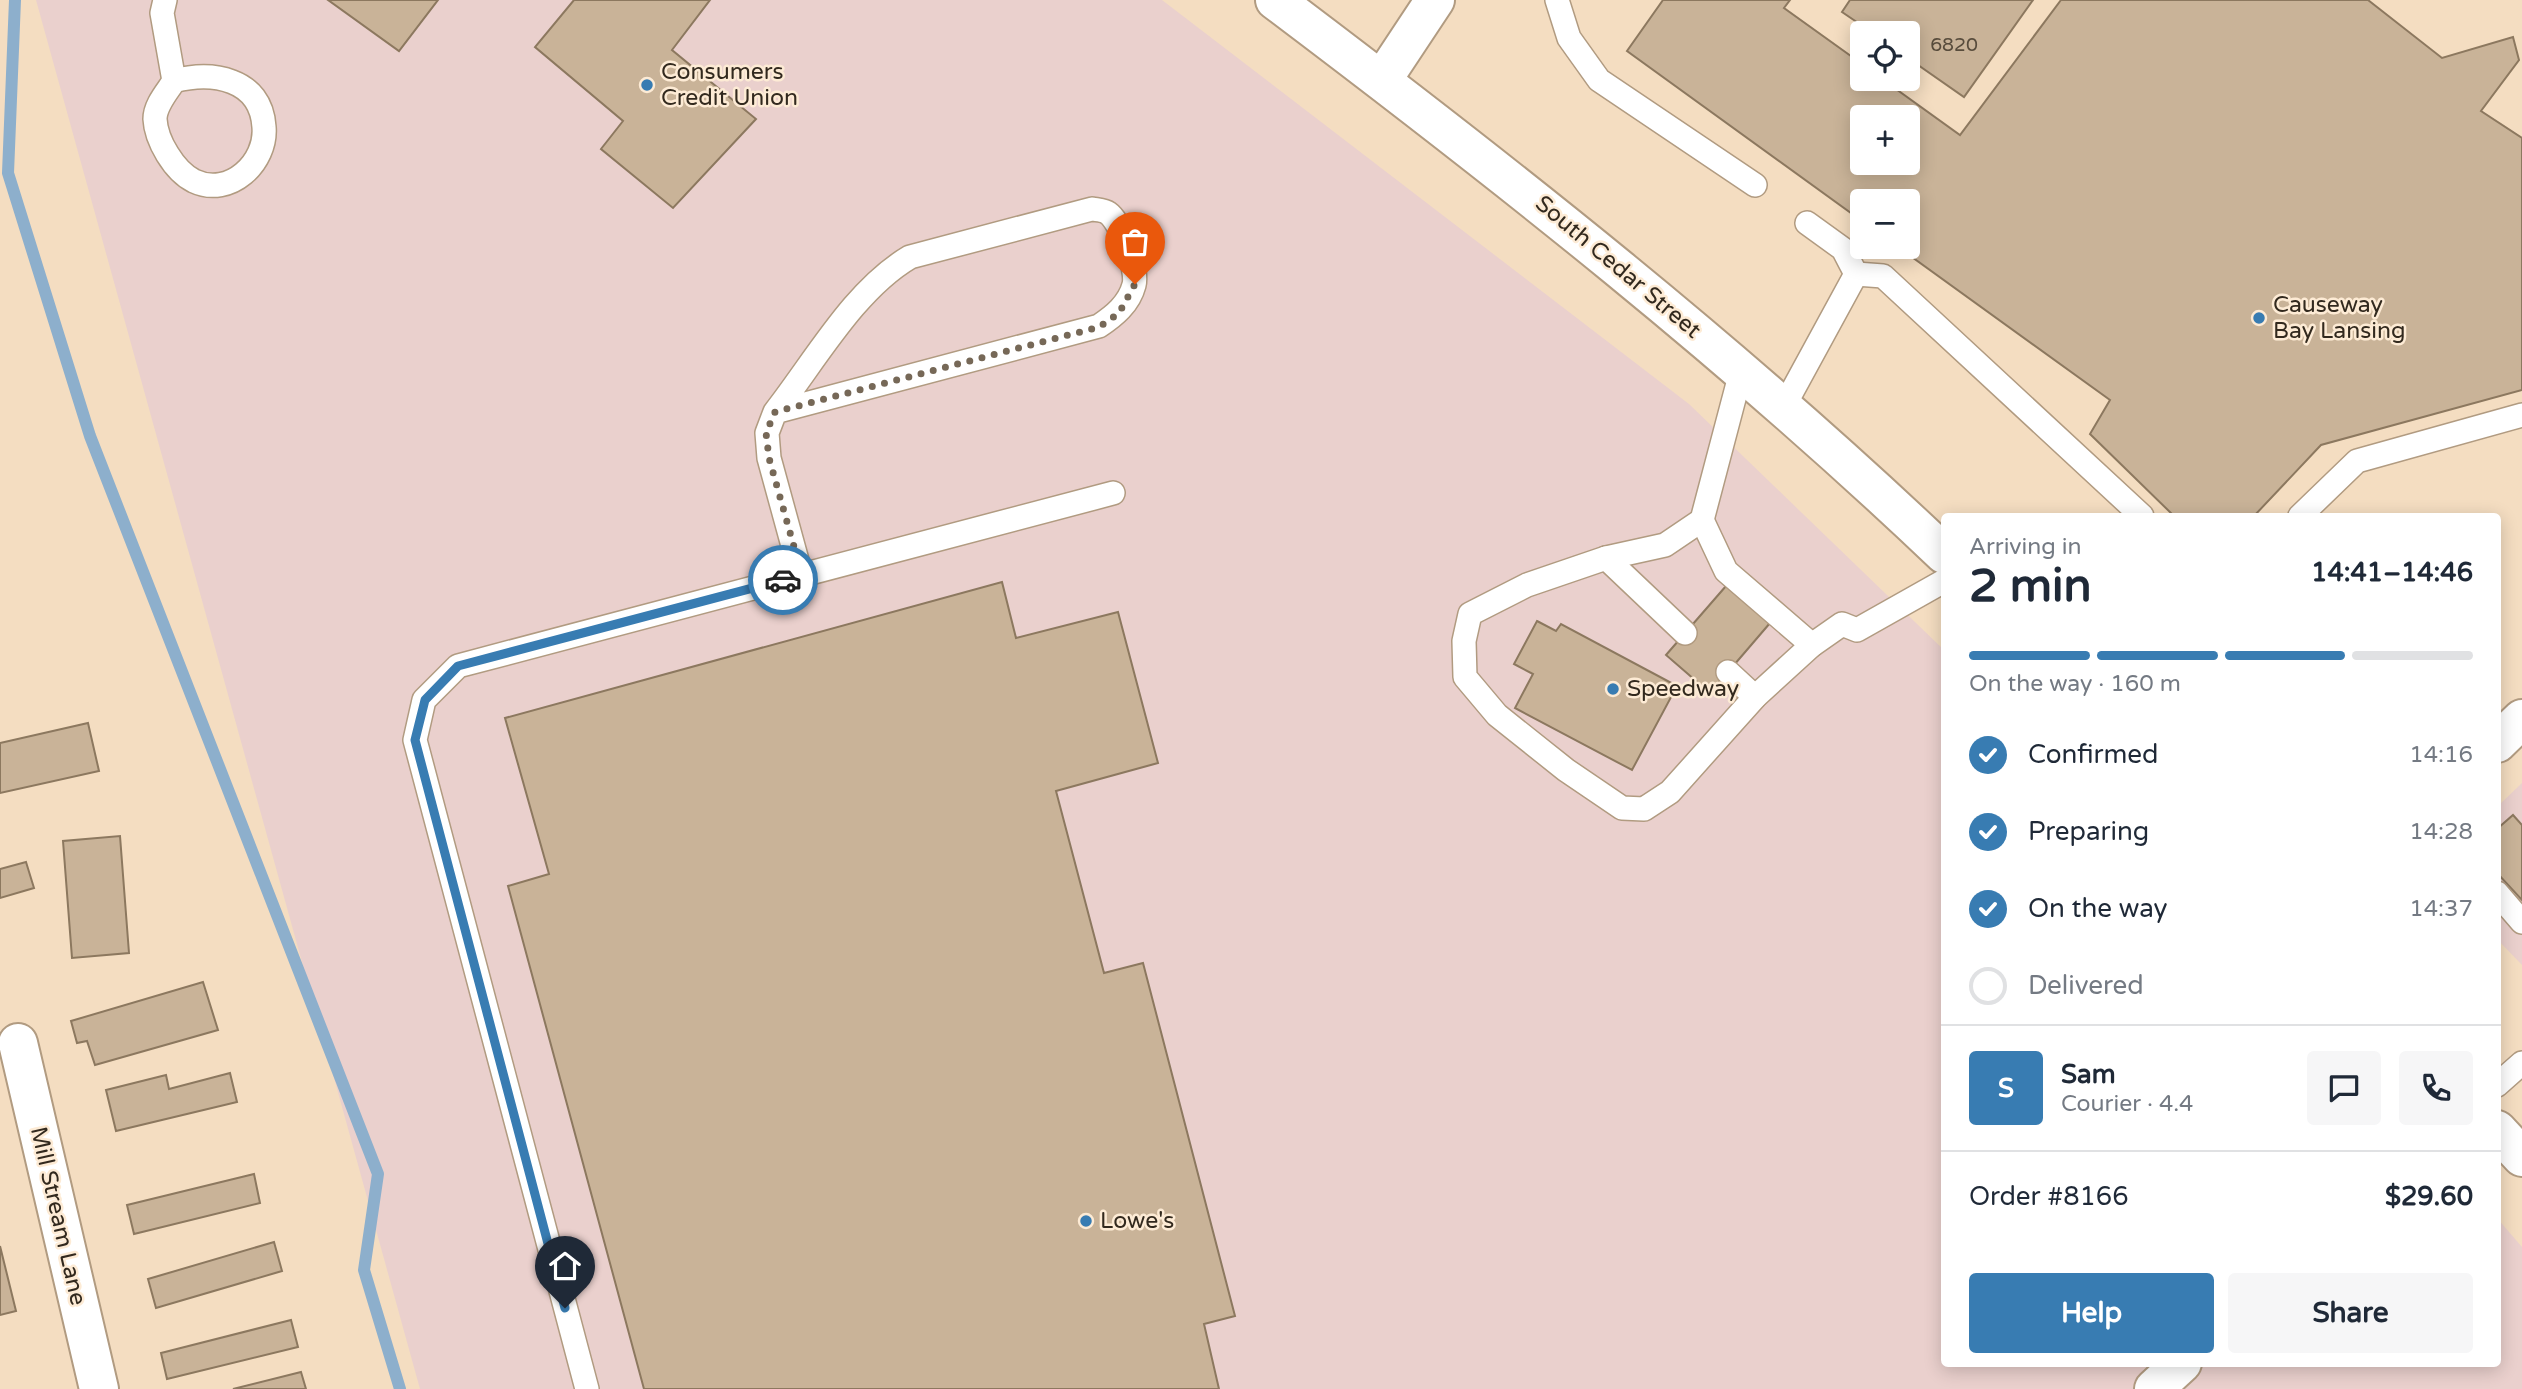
<!DOCTYPE html>
<html lang="en">
<head>
<meta charset="utf-8">
<style>
  :root { --surface:#fff; --page:#f6f6f7; --text:#1f2937; --muted:#747a83; --line:#e0e1e3; --accent:#387cb2 }
  body { margin:0; font-family:"Varela Round",sans-serif; background:var(--page); color:var(--text); height:100vh; display:flex; flex-direction:column; font-size:26px; white-space:nowrap }
  * { box-sizing:border-box; margin:0 }
  p { font-size:23px; color:var(--muted) }
  .icon { flex:none; width:38px; height:38px; fill:none; stroke:currentColor; stroke-width:2; stroke-linecap:round; stroke-linejoin:round }
  .map { position:relative; flex:1; overflow:hidden }
  .details { position:absolute; left:1941px; top:513px; width:560px; height:854px; display:flex; flex-direction:column; background:var(--surface); border-radius:7px; box-shadow:0 4px 18px #0003 }
  .details>* { flex:none }
  .fabs { position:absolute; left:1850px; top:21px; display:grid; gap:14px }
  .fabs a { display:grid; place-items:center; width:70px; height:70px; border-radius:7px; background:var(--surface); box-shadow:0 4px 18px #0003; font-size:35px }
  .pin { position:absolute; display:grid; place-items:center; width:60px; height:60px; color:#fff; margin:-72px -30px; border-radius:50% 50% 50% 0; rotate:-45deg; box-shadow:0 0 7px #0007 }
  .pin .icon { rotate:45deg }
  .courier { position:absolute; display:grid; place-items:center; width:70px; height:70px; margin:-35px; border:5px solid #387cb2; border-radius:50%; background:#fff; color:#222; box-shadow:0 2px 9px #0007 }
  .overview em { font-style:normal; font-weight:800 }
  .overview div { display:flex; flex-direction:column-reverse }
  .overview { display:flex; align-items:center; justify-content:space-between; height:119px; padding:0 28px }
  h1 { font-size:46px; font-weight:800; line-height:52px }
  .bar { display:grid; grid-template-columns:repeat(4,1fr); gap:10px 7px; align-content:center; height:84px; padding:0 28px }
  .bar i { height:9px; border-radius:5px; background:var(--line) }
  .bar .selected { background:var(--accent) }
  .bar p { grid-column:span 4 }
  .line { display:flex; align-items:center; gap:18px; padding:0 28px; border-top:2px solid var(--line) }
  .line div { flex:1 }
  .round { display:grid; place-items:center; flex:none; width:74px; height:74px; border-radius:7px; background:var(--page) }
  ol { padding:0 28px; list-style:none }
  li { display:flex; align-items:center; gap:21px; height:77px }
  li p { margin-inline-start:auto }
  li .icon { padding:7px; border-radius:50%; background:var(--accent); color:#fff; stroke-width:4 }
  li:last-child { color:var(--muted) }
  li i { width:38px; height:38px; border:4px solid var(--line); border-radius:50% }
  .cta { display:flex; gap:14px; margin-top:auto; padding:14px 28px }
  .cta a { flex:1; height:80px; border-radius:7px; background:var(--accent); color:#fff; font-size:28px; font-weight:800; line-height:80px; text-align:center }
  .cta a+a { background:var(--page); color:var(--text) }
  .map>svg:first-child { display:block }
</style>
</head>
<body>
<div class="map">
<svg width="2522" height="1389" viewBox="0 0 2522 1389">
  <rect width="100%" height="100%" fill="#f4ddc1"/>
  <g fill="#ead0cd">
    <path d="M36 0H1162L1689 404 1944 650V1363H2497V1218L2522 1247V1389H420Z"/>
    <path d="M2522 783V965L2497 939V807Z"/>
  </g>
  <g fill="none" stroke-linecap="round" stroke-linejoin="round">
    <path stroke="#8dafcc" stroke-width="12" d="M15 0 8 173 90 436 378 1174 364 1270 400 1389"/>
  </g>
  <g fill="#c9b398" stroke="#8c785f" stroke-width="2" fill-rule="evenodd">
    <path d="M328 0H438L399 51Z"/>
    <path d="M574 0H710L672 50 756 119 673 208 601 149 623 121 535 47Z"/>
    <path d="M1663 0H1790L1784 8 1862 64V79H1882L1960 135 2061 0H2368L2442 58 2513 37 2519 60 2481 111 2522 138V390L2321 445 2254 516H2174L2090 434 2110 400 1898 247H1908V201H1862V221L1627 51ZM1862 117H1908V163H1862Z"/>
    <path d="M1850 0H2033L1964 97 1908 58V33H1873L1842 12Z"/>
    <path d="M1002 582 1016 638 1118 612 1158 763 1056 791 1104 973 1143 963 1235 1316 1204 1324 1219 1389H644L508 886 549 874 505 718Z"/>
    <path d="M1726 586 1770 623 1710 693 1666 655Z"/>
    <path d="M1537 621 1556 631 1561 624 1677 686 1632 770 1515 708 1533 674 1514 664Z"/>
    <path d="M88 723 99 771 0 793V743Z"/>
    <path d="M2513 815 2522 825V900L2497 873V829Z"/>
    <path d="M120 836 129 953 72 958 63 841Z"/>
    <path d="M26 862 34 888 0 898V869Z"/>
    <path d="M203 982 218 1030 95 1065 87 1041 77 1043 71 1021Z"/>
    <path d="M230 1073 237 1102 116 1131 106 1090 166 1075 169 1089Z"/>
    <path d="M254 1174 260 1203 134 1234 127 1205Z"/>
    <path d="M274 1242 282 1271 156 1308 148 1279Z"/>
    <path d="M0 1246 16 1311 0 1315Z"/>
    <path d="M291 1320 298 1347 167 1379 161 1353Z"/>
    <path d="M301 1372 306 1389H233Z"/>
  </g>
  <g fill="none" stroke-linecap="round" stroke-linejoin="round">
    <defs>
      <g id="lane">
        <path d="M165 0 162 13 174 81C167 92 155 105 155 119 156 140 174 171 194 181 230 198 267 162 264 127 261 78 212 71 174 81"/>
        <path d="M1557 0 1569 38 1599 80 1755 185"/>
        <path d="M1856 274 1883 276 2142 516"/>
        <path d="M1741 372 1702 520 1665 545 1606 558 1527 585 1470 614 1464 641 1465 677 1497 715 1566 770 1622 808 1644 809 1670 792 1755 697 1812 645 1842 624 1857 630 1944 581"/>
        <path d="M1783 408 1856 274 1843 249 1807 223"/>
        <path d="M775 412 1099 326C1114 316 1129 304 1134 285 1138 270 1121 222 1108 213 1104 210 1097 210 1092 209L910 257C854 290 815 361 775 412L767 433 769 458 801 575"/>
        <path d="M2300 516 2357 461 2522 415"/>
        <path d="M1702 520 1726 571 1812 645"/>
        <path d="M1606 558 1685 633"/>
        <path d="M1728 672 1755 697"/>
        <path d="M2497 893 2522 922"/>
        <path d="M2497 1085 2522 1063"/>
        <path d="M587 1389 415 740 424 700 458 666 1113 493"/>
      </g>
      <g id="street">
        <path d="M1382 80 1435 0"/>
        <path d="M2497 743 2522 719"/>
        <path d="M18 1043 99 1389"/>
        <path d="M2154 1389 2182 1363"/>
      </g>
      <g id="secondary">
        <path d="M1275 0C1507 175 1734 354 1944 554"/>
        <path d="M2497 1130 2522 1157"/>
      </g>
    </defs>
    <use href="#lane" stroke="#b19b81" stroke-width="26"/>
    <use href="#street" stroke="#b19b81" stroke-width="42"/>
    <use href="#secondary" stroke="#b19b81" stroke-width="42"/>
    <use href="#lane" stroke="#fff" stroke-width="23"/>
    <use href="#street" stroke="#fff" stroke-width="38"/>
    <use href="#secondary" stroke="#fff" stroke-width="38"/>
  </g>
  <g fill="none" stroke-linecap="round" stroke-linejoin="round">
    <path stroke="#766857" stroke-width="7" stroke-dasharray="0 12.6" d="M783 580 802 575 769 458 766 433 775 412 1099 327 1119 313 1135 284"/>
    <path stroke="#387cb2" stroke-width="9" d="M565 1308 415 740 425 700 458 666 783 580"/>
  </g>
  <g fill="#387cb2" stroke="#fdebd5" stroke-width="2.5">
    <circle cx="647" cy="85" r="7"/>
    <circle cx="2259" cy="318" r="7"/>
    <circle cx="1613" cy="689" r="7"/>
    <circle cx="1086" cy="1221" r="7"/>
  </g>
  <g text-anchor="middle" dominant-baseline="central" stroke-width="5" stroke-linejoin="round" paint-order="stroke">
    <g font-size="19" fill="#584c3c">
      <text x="1954" y="45">6820</text>
    </g>
    <g font-size="23" fill="#32291e" stroke="#fdebd5" text-anchor="start">
      <text x="661" y="72">Consumers<tspan x="661" dy="26">Credit Union</tspan></text>
      <text x="2273" y="305">Causeway<tspan x="2273" dy="26">Bay Lansing</tspan></text>
      <text x="1627" y="689">Speedway</text>
      <text x="1100" y="1221">Lowe's</text>
    </g>
    <g font-size="23" fill="#32291e" stroke="#fdebd5">
      <text transform="translate(1618 267) rotate(40)">South Cedar Street</text>
      <text transform="translate(58 1216) rotate(77)">Mill Stream Lane</text>
    </g>
  </g>
</svg>
<div class="fabs">
<a><svg class="icon" aria-label="locate" viewBox="0 0 24 24"><circle cx="12" cy="12" r="6"/><path d="M12 2v4M12 18v4M2 12h4M18 12h4"/></svg></a>
<a>+</a>
<a>−</a>
</div>
<div class="pin" style="left:1135px;top:284px;background:#ea580c"><svg class="icon" aria-label="bag" viewBox="0 0 24 24"><path d="M5 8h14l-1 12H6zM9 8a3 3 0 0 1 6 0"/></svg></div>
<div class="pin" style="left:565px;top:1308px;background:#1f2937"><svg class="icon" aria-label="home" viewBox="0 0 24 24"><path d="M3 11l9-7 9 7M6 9v11h12V9"/></svg></div>
<div class="courier" style="left:783px;top:580px"><svg class="icon" aria-label="car" viewBox="0 0 24 24"><path d="M5 17H2v-5l4-1 3-4h7l3 4 3 1v5h-3M9 17h6M6 11h13"/><circle cx="7" cy="17" r="2"/><circle cx="17" cy="17" r="2"/></svg></div>
<section class="details">
<div class="overview"><div><h1>2 min</h1><p>Arriving in</p></div><em>14:41–14:46</em></div>
<div class="bar"><i class="selected"></i><i class="selected"></i><i class="selected"></i><i></i><p>On the way · 160 m</p></div>
<ol>
<li><svg class="icon" aria-label="check" viewBox="0 0 24 24"><path d="M5 12l5 5 9-10"/></svg>Confirmed<p>14:16</p></li>
<li><svg class="icon" aria-label="check" viewBox="0 0 24 24"><path d="M5 12l5 5 9-10"/></svg>Preparing<p>14:28</p></li>
<li><svg class="icon" aria-label="check" viewBox="0 0 24 24"><path d="M5 12l5 5 9-10"/></svg>On the way<p>14:37</p></li>
<li><i></i>Delivered</li>
</ol>
<div class="line" style="height:126px"><b class="round" style="background:var(--accent);color:#fff">S</b><div><b>Sam</b><p>Courier · 4.4</p></div><a class="round"><svg class="icon" aria-label="chat" viewBox="0 0 24 24"><path d="M4 5h16v11H9l-5 4z"/></svg></a><a class="round"><svg class="icon" aria-label="phone" viewBox="0 0 24 24"><path d="M5 4h4l2 5-3 2q2 4 5 5l2-3 5 2v4C11 20 4 13 5 4z"/></svg></a></div>
<div class="line" style="height:91px"><div>Order #8166</div><b>$29.60</b></div>
<div class="cta"><a>Help</a><a>Share</a></div>
</section>
</div>
</body>
</html>
